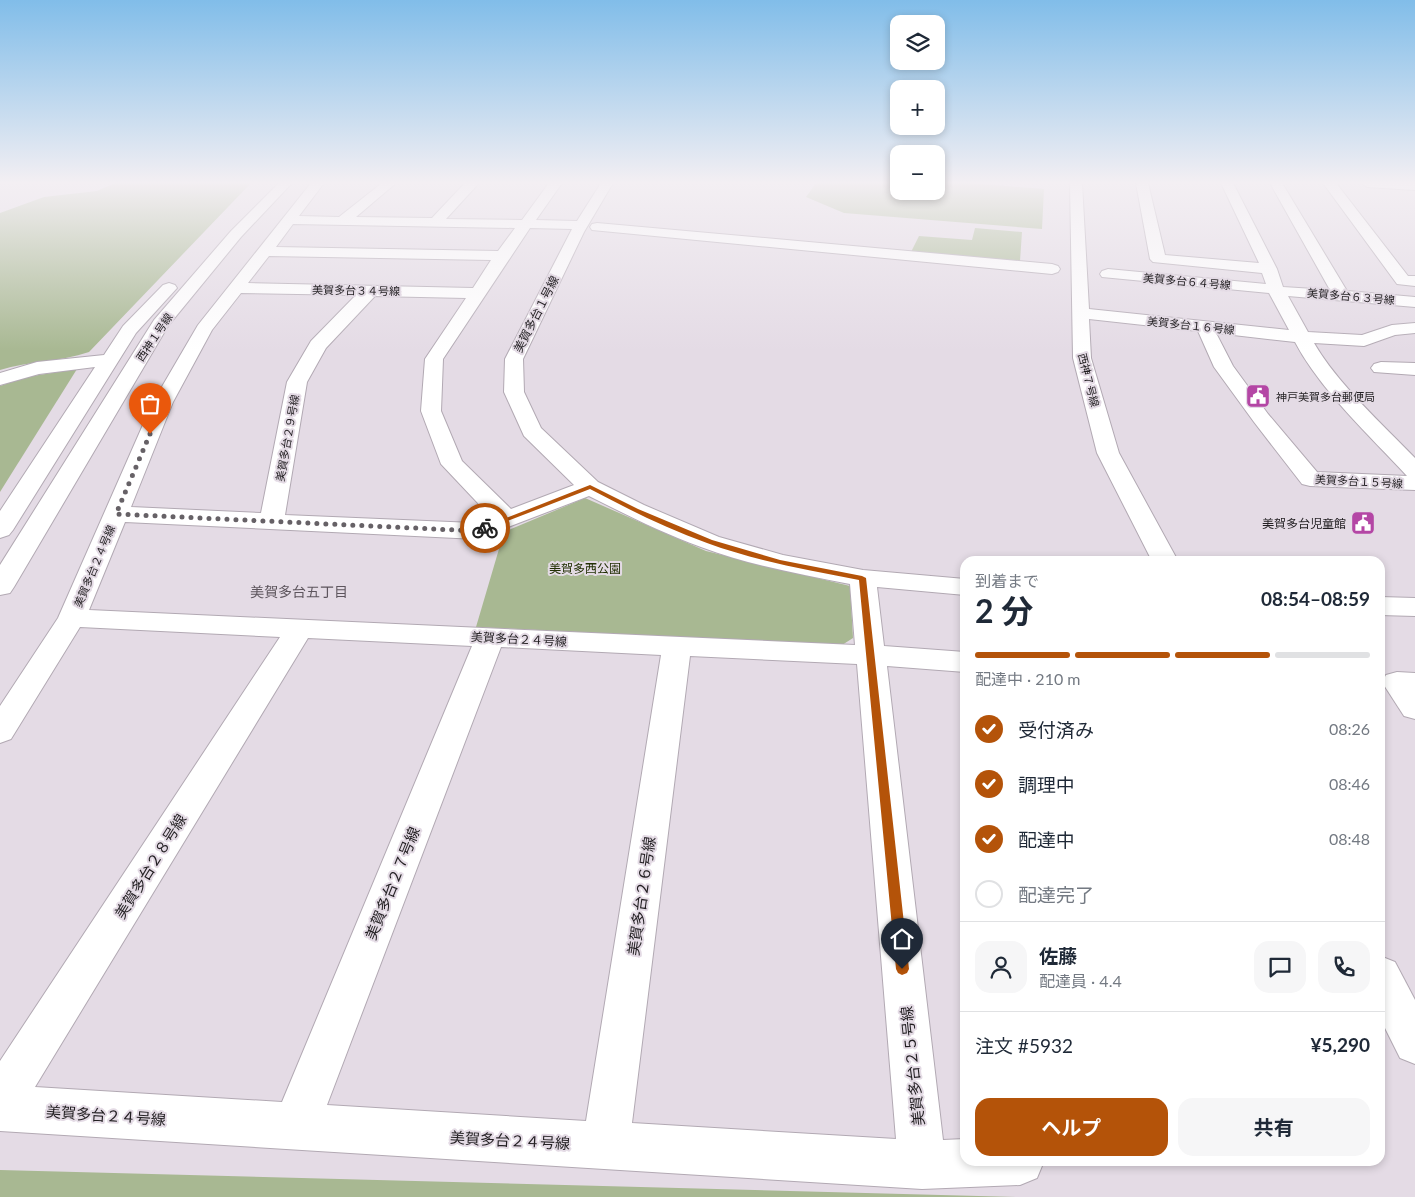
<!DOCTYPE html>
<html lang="ja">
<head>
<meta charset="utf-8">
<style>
  :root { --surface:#fff; --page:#f6f6f7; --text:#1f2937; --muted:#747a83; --line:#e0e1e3; --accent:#b45309 }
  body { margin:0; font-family:Lato,"Noto Sans JP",sans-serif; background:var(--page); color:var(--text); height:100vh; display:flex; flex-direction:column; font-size:19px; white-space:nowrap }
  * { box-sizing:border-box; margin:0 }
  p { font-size:16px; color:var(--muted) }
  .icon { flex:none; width:28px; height:28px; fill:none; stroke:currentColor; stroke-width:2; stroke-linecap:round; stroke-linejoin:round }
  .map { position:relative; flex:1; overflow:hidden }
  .panel { position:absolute; left:960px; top:556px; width:425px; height:610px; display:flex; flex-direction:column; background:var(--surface); border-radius:15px; box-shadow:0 2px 8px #0003 }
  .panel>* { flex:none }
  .fabs { position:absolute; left:890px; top:15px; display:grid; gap:10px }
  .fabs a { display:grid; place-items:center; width:55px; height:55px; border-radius:10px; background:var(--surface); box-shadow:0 2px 8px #0003; font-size:25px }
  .pin { position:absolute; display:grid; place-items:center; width:42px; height:42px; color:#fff; margin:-51px -21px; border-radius:50% 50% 50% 0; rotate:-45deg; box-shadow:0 0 5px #0007 }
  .pin .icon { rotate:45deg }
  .courier { position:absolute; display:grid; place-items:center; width:50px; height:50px; margin:-25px; border:4px solid #b45309; border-radius:50%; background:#fff; color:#222; box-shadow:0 1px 6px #0007 }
  .head em { font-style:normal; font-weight:700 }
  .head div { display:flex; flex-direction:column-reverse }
  .head { display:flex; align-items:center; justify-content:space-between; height:85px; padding:0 15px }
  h1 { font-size:32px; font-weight:700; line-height:38px }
  .bar { display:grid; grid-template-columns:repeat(4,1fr); gap:8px 5px; align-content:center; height:60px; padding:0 15px }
  .bar i { height:6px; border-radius:4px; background:var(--line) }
  .bar .on { background:var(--accent) }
  .bar p { grid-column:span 4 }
  .line { display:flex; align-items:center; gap:12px; padding:0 15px; border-top:1px solid var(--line) }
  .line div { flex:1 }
  .round { display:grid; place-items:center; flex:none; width:52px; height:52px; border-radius:15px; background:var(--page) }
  ol { padding:0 15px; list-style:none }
  li { display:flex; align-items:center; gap:15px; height:55px }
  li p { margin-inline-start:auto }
  li .icon { padding:5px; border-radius:50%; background:var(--accent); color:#fff; stroke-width:4 }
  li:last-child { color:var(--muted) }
  li i { width:28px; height:28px; border:2px solid var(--line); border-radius:50% }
  .button { display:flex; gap:10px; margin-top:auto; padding:10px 15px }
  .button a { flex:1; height:58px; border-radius:15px; background:var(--accent); color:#fff; font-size:20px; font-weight:700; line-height:58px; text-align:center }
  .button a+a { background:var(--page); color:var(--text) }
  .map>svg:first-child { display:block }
</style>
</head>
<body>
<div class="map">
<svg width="1415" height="1197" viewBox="0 0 1415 1197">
  <rect width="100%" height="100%" fill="#e4dbe5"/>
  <g fill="#a8b892">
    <path d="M115 183H251L89 352C60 362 29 361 0 370V213L44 197 97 191Z"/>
    <path d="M816 183H899V191H936V183H970L1044 189 1042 229 844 213 806 197Z"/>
    <path d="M975 228 1022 232 1020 261 911 252 919 236 972 240Z"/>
    <path d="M77 369 0 492V386L26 377Z"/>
    <path d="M585 498 706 551 850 586 853 638 842 645 476 627 504 532Z"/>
    <path d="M0 1170 1016 1197H0Z"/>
  </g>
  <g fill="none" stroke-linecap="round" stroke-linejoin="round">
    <defs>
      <g id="minor">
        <path d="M279 183H292L241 237 168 326 14 587 10 593 0 595V565L154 320 231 231Z"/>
        <path d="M311 183H324L299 216 339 217 382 183H396L356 217 432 218 465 183H479L446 219 522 220 549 183H562L536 220 577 221 601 183H613L584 232 523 359 524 392 541 428 598 482 644 505 719 537 783 555 863 570 965 579V595L877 587 884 646 965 652V672L887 666 943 1140 965 1139V1161H1044L1037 1178 1020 1185 922 1189 0 1131V1061L280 637 80 627 11 739 0 743V706L58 618 153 402 198 325ZM293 224 515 228 498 251 276 247ZM530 228 572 229 505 359 504 392 524 436 574 485 511 509 462 461 441 411 443 359ZM269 256 491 260 473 288 248 283ZM241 293 356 295 311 341 287 382 261 513 131 507 173 402 212 330ZM375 296 466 298 425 359 421 411 441 464 491 517 474 523 285 515 307 382 326 348ZM589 496C625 514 662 533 701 547 749 565 800 574 850 584L855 645 89 610 125 522 477 539ZM308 638 472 646 282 1102 35 1087ZM501 647 661 655 586 1121 327 1105ZM690 656 857 664 896 1139 632 1123Z"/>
        <path d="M1070 183H1082L1089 309 1289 330 1269 293 1102 277 1100 274 1102 271 1108 269 1266 284 1262 273 1153 262 1150 259 1136 183H1148L1165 255 1259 263 1221 183H1233L1277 269 1283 287 1330 290 1270 183H1282L1347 291 1415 297V307L1288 296 1308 332 1362 335 1392 325 1415 323V333L1395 335 1364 346 1314 343C1337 383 1383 425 1415 458V490L1310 486 1302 484 1254 422 1214 367 1198 331 1089 319 1091 358 1119 453 1178 561H1152L1097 453 1073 358ZM1216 333 1295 342C1321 391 1369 435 1407 476L1317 472 1268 414 1233 366Z"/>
        <path d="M1323 183H1336L1408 276H1415V286L1397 284Z"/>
        <path d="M1361 183H1415V190L1367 187Z"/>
        <path d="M597 223 1052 264 1058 266 1060 269 1058 272 1052 274 592 230 590 227 592 224Z"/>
        <path d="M169 283 175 285 177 288 136 333 13 530 9 535 0 538V511L95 367 39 374 0 385V373L37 362 104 355 123 326 163 285Z"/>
        <path d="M1381 362 1415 363V375L1374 372 1371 368 1374 364Z"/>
        <path d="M1380 597 1415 598V616L1380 615Z"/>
        <path d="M1397 672 1415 673V719L1404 716 1382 682 1386 675Z"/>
        <path d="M1380 956 1395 962 1415 1000V1064L1400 1058 1380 1018Z"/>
      </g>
    </defs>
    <use href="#minor" stroke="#b2a9b3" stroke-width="2"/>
    <use href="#minor" fill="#fff" fill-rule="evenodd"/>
  </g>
  <linearGradient id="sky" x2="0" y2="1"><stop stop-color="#81bde9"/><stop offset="0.52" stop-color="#f3eff3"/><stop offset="1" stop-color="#f3eff3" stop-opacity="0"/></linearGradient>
  <rect width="1415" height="351" fill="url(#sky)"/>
  <path fill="#b45309" d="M590 485 638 509 712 540 780 560 862 576 866 578 909 969 907 973 902 975 898 973 896 969 859 580C808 570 756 561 707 543 667 529 628 509 590 489L487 529 481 528Z"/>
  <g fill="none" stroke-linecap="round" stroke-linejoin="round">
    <path stroke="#666166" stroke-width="5" stroke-dasharray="0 9" d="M150 434 116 514 477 531 485 528"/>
  </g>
  <defs>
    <symbol id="civic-square" viewBox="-11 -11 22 22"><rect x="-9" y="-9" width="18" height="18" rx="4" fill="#b446a5" stroke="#e4dbe5"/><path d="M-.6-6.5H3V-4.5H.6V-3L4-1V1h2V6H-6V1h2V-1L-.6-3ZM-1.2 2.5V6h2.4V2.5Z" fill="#fff"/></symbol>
  </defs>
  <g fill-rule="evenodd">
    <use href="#civic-square" x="1244" y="382" width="28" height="28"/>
    <use href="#civic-square" x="1349" y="509" width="28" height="28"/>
  </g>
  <g text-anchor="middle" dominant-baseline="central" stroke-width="4" stroke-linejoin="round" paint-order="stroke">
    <g font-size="11" fill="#221f22" stroke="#e4dbe5">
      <text transform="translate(1187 281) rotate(5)">美賀多台６４号線</text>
      <text transform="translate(356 290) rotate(1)">美賀多台３４号線</text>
      <text transform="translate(1351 296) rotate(5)">美賀多台６３号線</text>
      <text transform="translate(1191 325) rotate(6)">美賀多台１６号線</text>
      <text transform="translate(154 337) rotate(-56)">西神１号線</text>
      <text transform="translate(1089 380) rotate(76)">西神７号線</text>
      <text transform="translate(287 438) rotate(-80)">美賀多台２９号線</text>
      <text transform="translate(1359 481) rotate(3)">美賀多台１５号線</text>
      <text transform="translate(94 566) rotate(-67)">美賀多台２４号線</text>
    </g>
    <g font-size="11" fill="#221f22" stroke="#e4dbe5" text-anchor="start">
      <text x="1276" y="396">神戸美賀多台郵便局</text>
    </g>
    <g font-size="12" fill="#221f22" stroke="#e4dbe5">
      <text transform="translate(536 314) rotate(-63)">美賀多台１号線</text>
      <text transform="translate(519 639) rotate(3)">美賀多台２４号線</text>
    </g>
    <g font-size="12" fill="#221f22" stroke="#e4dbe5" text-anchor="end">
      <text x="1346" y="523">美賀多台児童館</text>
    </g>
    <g font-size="12" fill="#223004" stroke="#e4dbe5">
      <text x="585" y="568">美賀多西公園</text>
    </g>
    <g font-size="14" fill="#5d555d" stroke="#e4dbe5">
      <text x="299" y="591">美賀多台五丁目</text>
    </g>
    <g font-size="15" fill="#221f22" stroke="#e4dbe5">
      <text transform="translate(150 866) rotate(-58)">美賀多台２８号線</text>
      <text transform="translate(392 883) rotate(-68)">美賀多台２７号線</text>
      <text transform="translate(641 896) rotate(-82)">美賀多台２６号線</text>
      <text transform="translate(912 1066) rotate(-96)">美賀多台２５号線</text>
      <text transform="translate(106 1115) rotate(4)">美賀多台２４号線</text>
      <text transform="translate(510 1140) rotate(3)">美賀多台２４号線</text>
    </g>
  </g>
</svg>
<div class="fabs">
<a><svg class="icon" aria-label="layers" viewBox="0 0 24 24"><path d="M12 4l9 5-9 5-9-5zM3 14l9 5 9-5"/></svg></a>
<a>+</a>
<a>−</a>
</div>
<div class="pin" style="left:150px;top:434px;background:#ea580c"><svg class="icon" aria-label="bag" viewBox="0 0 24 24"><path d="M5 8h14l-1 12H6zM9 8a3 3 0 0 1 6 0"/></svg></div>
<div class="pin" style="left:902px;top:969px;background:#1f2937"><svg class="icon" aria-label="home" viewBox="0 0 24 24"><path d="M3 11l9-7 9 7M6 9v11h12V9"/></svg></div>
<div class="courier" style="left:485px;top:528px"><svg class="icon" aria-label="bike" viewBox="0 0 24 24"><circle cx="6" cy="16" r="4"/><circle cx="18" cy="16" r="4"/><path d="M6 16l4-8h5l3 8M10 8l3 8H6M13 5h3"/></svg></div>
<section class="panel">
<div class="head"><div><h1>2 分</h1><p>到着まで</p></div><em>08:54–08:59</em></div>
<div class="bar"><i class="on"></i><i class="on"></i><i class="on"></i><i></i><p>配達中 · 210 m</p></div>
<ol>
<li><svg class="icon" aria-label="check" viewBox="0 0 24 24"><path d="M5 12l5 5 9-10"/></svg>受付済み<p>08:26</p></li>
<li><svg class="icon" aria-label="check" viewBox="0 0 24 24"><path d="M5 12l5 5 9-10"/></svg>調理中<p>08:46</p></li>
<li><svg class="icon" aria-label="check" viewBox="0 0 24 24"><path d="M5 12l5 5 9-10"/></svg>配達中<p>08:48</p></li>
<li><i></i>配達完了</li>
</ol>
<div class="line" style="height:90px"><a class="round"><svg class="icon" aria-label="person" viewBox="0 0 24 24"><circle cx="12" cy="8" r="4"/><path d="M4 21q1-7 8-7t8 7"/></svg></a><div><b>佐藤</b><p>配達員 · 4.4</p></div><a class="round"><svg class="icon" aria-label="chat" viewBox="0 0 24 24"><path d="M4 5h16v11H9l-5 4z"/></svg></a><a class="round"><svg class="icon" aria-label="phone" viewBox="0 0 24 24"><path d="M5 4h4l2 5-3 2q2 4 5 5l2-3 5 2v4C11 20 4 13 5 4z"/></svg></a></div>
<div class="line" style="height:65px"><div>注文 #5932</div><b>¥5,290</b></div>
<div class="button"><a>ヘルプ</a><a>共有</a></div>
</section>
</div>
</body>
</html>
